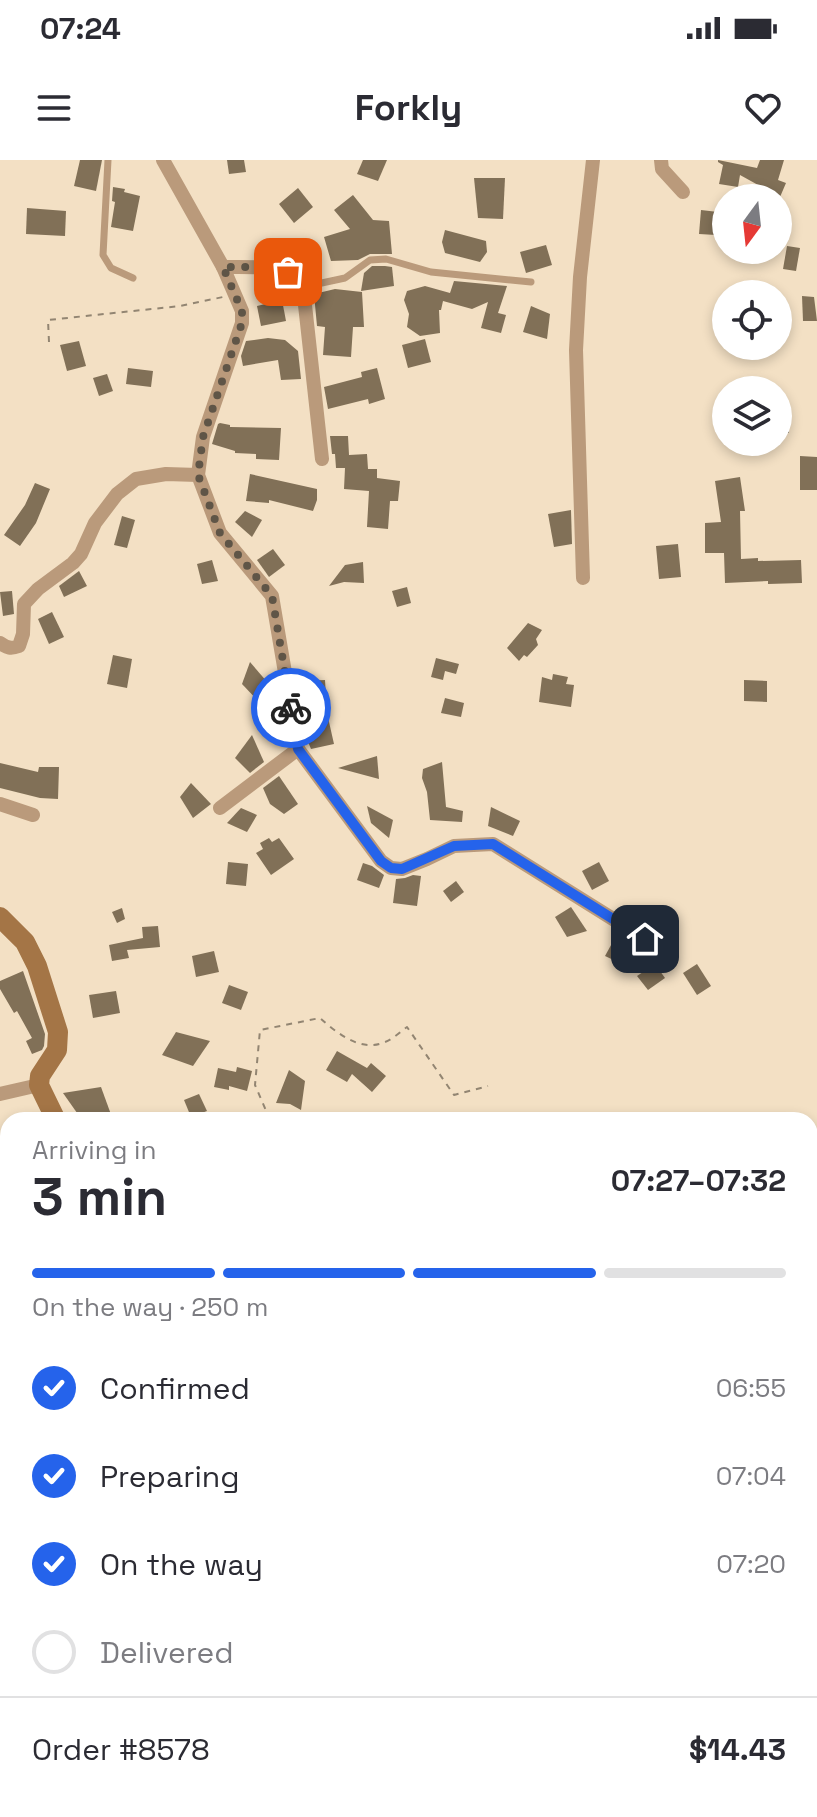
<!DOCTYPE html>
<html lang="en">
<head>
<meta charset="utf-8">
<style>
  :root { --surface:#fff; --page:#f7f7f7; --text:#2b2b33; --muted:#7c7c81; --line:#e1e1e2; --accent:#2563eb }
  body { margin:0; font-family:"Space Grotesk",sans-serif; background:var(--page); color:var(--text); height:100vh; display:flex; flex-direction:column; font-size:30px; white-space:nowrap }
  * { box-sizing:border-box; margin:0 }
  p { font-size:26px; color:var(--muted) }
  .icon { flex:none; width:44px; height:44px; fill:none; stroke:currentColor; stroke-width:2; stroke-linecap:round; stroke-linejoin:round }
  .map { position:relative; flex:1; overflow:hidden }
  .side { position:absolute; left:0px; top:952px; width:818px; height:706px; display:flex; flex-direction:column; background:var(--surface); border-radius:24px 24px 0 0; box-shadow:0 4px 12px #0003 }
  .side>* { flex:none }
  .needle { width:52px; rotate:195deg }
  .buttons { position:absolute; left:712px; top:24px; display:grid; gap:16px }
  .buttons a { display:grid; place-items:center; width:80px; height:80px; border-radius:50%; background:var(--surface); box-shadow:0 4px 12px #0003; font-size:40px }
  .pin { position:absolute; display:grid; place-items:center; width:68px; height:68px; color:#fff; margin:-34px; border-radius:16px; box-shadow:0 4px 12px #0006 }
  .courier { position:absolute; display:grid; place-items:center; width:80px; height:80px; margin:-40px; border:6px solid #2563eb; border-radius:50%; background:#fff; color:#222; box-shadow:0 2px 10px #0007 }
  .overview em { font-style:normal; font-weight:700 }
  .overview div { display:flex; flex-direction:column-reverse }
  .overview { display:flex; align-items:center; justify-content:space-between; height:136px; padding:0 32px }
  h1 { font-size:52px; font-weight:700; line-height:60px }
  .bar { display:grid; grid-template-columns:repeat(4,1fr); gap:12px 8px; align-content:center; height:96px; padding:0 32px }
  .bar i { height:10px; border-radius:6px; background:var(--line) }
  .bar .current { background:var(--accent) }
  .bar p { grid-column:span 4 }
  .line { display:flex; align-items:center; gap:20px; padding:0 32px; border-top:2px solid var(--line) }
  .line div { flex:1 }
  ol { padding:0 32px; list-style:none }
  li { display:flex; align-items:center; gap:24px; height:88px }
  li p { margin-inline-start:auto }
  li .icon { padding:8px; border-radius:50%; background:var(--accent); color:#fff; stroke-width:4 }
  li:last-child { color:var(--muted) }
  li i { width:44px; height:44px; border:4px solid var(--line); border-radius:50% }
  .status { display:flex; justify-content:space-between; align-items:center; height:56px; padding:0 40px; background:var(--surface); direction:ltr }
  .status svg { height:22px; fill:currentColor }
  header { display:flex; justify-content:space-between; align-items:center; height:104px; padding:0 32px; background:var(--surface); font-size:36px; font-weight:700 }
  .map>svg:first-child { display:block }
</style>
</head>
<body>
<div class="status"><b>07:24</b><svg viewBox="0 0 49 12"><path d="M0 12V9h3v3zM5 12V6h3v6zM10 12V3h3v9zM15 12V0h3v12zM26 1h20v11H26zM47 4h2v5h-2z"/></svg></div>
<header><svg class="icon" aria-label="menu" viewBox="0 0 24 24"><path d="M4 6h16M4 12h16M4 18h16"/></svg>Forkly<svg class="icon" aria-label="heart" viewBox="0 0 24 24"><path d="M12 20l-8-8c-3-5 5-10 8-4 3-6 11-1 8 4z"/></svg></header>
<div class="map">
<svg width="817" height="1657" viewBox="0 0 817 1657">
  <rect width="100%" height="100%" fill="#f3e0c4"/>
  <g fill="#817057">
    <path d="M80 0H102L96 31 74 26Z"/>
    <path d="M227 0H244L246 12 229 14Z"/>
    <path d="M363 0H387L378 21 357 14Z"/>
    <path d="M718 0 757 8 760 0H784L778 20 786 23 780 37 740 15 738 27 719 24 723 5 718 2Z"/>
    <path d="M474 18H505L503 59 478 58Z"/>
    <path d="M113 27 125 29 124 32 140 36 133 71 111 67 115 42 112 41Z"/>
    <path d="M298 28 313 47 294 63 279 44Z"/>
    <path d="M353 35 373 60 389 61 392 94H370L358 100 331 101 324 77 350 69 334 50Z"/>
    <path d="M27 48 66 51 65 76 26 74Z"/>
    <path d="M701 50 718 52 716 75 699 74Z"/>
    <path d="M445 70 486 81 487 92 480 102 445 93 442 82Z"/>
    <path d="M546 85 552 105 526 113 520 92Z"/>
    <path d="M787 86 800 88 796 111 783 109Z"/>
    <path d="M372 106H385L392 107 394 126 361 131 364 113Z"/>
    <path d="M454 121 507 126 498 153 506 155 501 173 481 168 488 142 472 149 443 141 441 150H439L440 173 420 176 407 167 409 154 404 140 407 131 425 126 450 133Z"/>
    <path d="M335 129 362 132 364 167H353L351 197 323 195 325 167 317 166 314 134Z"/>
    <path d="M802 136 814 137 817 161H803Z"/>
    <path d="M282 140 286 161 261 166 257 146Z"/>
    <path d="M531 146 550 154 547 179 523 172Z"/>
    <path d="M268 178 285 180 298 191 301 219 281 220 278 200 243 206 241 196 246 181Z"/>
    <path d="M425 179 431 202 408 208 402 185Z"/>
    <path d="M79 181 86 206 67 211 60 185Z"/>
    <path d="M128 208 153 211 151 227 126 224Z"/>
    <path d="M377 208 385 239 369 244 368 239 328 249 324 227 362 217 361 212Z"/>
    <path d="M107 214 113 231 99 236 93 218Z"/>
    <path d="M789 243V273H780V244Z"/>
    <path d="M220 263 230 265V267L281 268 279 300 256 299V294L235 293V291L212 284 218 264Z"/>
    <path d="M330 276H348L349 295 367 294 368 309H377V318L400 321 398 341H390L388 369 367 367 369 331 344 329 345 308H336L335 294H332Z"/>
    <path d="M800 296 817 297V330H800Z"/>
    <path d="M250 314 317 329V340L313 351 269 340V343L246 341Z"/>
    <path d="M740 317 745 351H740L741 399 758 398V401L801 400 802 423 768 424V421L725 423 724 393H705V363L721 362 715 321Z"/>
    <path d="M35 323 50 329 36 363 20 386 4 375 25 345Z"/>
    <path d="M571 350 572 384 554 387 548 354Z"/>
    <path d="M245 351 262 360 252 377 235 362Z"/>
    <path d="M122 356 135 360 127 388 114 385Z"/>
    <path d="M678 384 681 417 659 419 656 386Z"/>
    <path d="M273 389 285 405 269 417 257 400Z"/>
    <path d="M212 400 218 421 202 424 197 404Z"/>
    <path d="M363 402 364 423 344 422 329 426 345 405Z"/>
    <path d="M79 411 87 426 64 437 59 426Z"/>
    <path d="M407 427 411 443 397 447 392 431Z"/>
    <path d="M12 431 14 454 3 456 0 432Z"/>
    <path d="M52 452 64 477 49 484 38 459Z"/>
    <path d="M528 463 542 470 536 479 538 485 527 497 524 495 519 501 507 488Z"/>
    <path d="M113 495 132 499 127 528 107 524Z"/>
    <path d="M436 498 459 504 456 514 445 511 443 520 431 517Z"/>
    <path d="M250 502 268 523 259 542 242 524Z"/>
    <path d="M553 514 568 517 566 524 574 525 571 547 539 542 542 517 552 520Z"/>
    <path d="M325 520 327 553 334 584 311 589 306 577 302 551 300 521Z"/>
    <path d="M744 520 767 521V542L744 541Z"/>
    <path d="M445 538 464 543 461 557 441 553Z"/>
    <path d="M252 575 264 602 250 613 235 598Z"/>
    <path d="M377 596 379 619 338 608Z"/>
    <path d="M442 602 446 647 463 651 462 662 430 660 427 632 422 618 423 609Z"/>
    <path d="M0 603 38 612 39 607H59L58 639 40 638 0 628Z"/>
    <path d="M279 616 298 644 284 654 270 644 263 628Z"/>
    <path d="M191 623 211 644 193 658 180 637Z"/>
    <path d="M367 646 393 660 389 678 371 663Z"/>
    <path d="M491 647 520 661 513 676 488 666Z"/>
    <path d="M241 648 257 655 247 672 227 663Z"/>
    <path d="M269 678 272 682 279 678 294 699 271 715 256 693 263 689 260 683Z"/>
    <path d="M228 702 248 704 246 726 226 724Z"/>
    <path d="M599 702 609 721 592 730 582 711Z"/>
    <path d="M363 703 372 706 384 715 379 728 357 720Z"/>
    <path d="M413 715 421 716 417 746 393 743 396 719 405 718Z"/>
    <path d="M456 721 464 732 451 742 443 731Z"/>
    <path d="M571 747 587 771 567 777 555 757Z"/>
    <path d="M122 748 125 759 117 763 112 752Z"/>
    <path d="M158 766 160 787 127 790 129 798 112 801 109 785 143 778 142 767Z"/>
    <path d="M616 776 635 785 624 805 605 796Z"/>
    <path d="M214 791 219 812 196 817 192 796Z"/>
    <path d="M655 804 665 818 648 830 637 816Z"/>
    <path d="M697 804 711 826 697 835 683 813Z"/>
    <path d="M23 811 45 874 44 886 42 890 32 894 26 881 32 878 17 851 14 853 0 829V821Z"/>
    <path d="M229 825 248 832 241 850 222 843Z"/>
    <path d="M116 831 120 853 93 858 89 835Z"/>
    <path d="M176 872 210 881 193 906 162 895Z"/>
    <path d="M337 891 367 908 371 903 386 916 372 932 352 914 347 922 326 910Z"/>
    <path d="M237 907 252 911 247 931 229 926V930L214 927 218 908 236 912Z"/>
    <path d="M289 910 305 921 301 950 290 944 276 943Z"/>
    <path d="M101 927 113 960H82L63 933Z"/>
    <path d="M199 934 207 951 191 957 184 940Z"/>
  </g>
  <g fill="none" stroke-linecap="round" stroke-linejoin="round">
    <g stroke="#928572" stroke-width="2" stroke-dasharray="6 6" stroke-linecap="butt">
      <path d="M49 182 48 160 180 146 223 137"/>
      <path d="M270 960 255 925 260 870 320 858C337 873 361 893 385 882 393 879 400 872 407 867L454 935 488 926"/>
    </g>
    <g stroke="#ba9a7b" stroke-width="7">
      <path d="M108 0 103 95 111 108 133 118"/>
      <path d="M303 127 345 118 370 100 386 99 431 112 531 122"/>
    </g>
    <g stroke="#ba9a7b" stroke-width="14">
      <path d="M163 0 223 107 242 151V163L203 277 198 315 220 373 272 436 298 589 381 701 391 708 402 709 427 699 454 686 493 684 645 779"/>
      <path d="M661 0 662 9 683 32"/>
      <path d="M223 107C242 107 281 105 295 117 299 119 300 123 303 127L322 299"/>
      <path d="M583 418 576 190 580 117 593 0"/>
      <path d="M0 483C7 488 11 489 19 486L23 474 24 444 38 429 73 403 81 394 95 363 117 334 136 319 166 314 198 315"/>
      <path d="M0 644 33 655"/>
      <path d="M220 648 298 589"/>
      <path d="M0 934 39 925"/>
      <path d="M810 1186 817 1185"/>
      <path d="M0 1484 8 1492"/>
      <path d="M0 1542 8 1547"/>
      <path d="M0 1630 8 1620"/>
      <path d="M370 1657 372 1650"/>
    </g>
    <g stroke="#a47546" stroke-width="20">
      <path d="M0 757 25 782 37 806 58 872 57 890 40 916 39 925 56 960"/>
      <path d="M810 1158 817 1117"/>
      <path d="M174 1650 178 1657"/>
    </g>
  </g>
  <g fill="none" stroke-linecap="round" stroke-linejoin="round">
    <path stroke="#5f5547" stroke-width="8" stroke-dasharray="0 14.4" d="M288 112 257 107H223L242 151V163L203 277 198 315 220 373 272 436 291 548"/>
    <path stroke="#2563eb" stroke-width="10" d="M291 548 298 589 381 701 391 708 402 709 454 686 493 684 645 779"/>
  </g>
</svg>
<div class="buttons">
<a><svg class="needle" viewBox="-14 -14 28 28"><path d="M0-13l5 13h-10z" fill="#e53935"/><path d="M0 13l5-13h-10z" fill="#7c7c81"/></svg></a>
<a><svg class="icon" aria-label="locate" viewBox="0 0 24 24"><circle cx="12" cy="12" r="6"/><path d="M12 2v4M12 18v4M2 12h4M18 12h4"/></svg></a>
<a><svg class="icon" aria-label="layers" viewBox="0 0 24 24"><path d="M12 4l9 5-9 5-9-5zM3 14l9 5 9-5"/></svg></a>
</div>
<div class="pin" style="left:288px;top:112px;background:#ea580c"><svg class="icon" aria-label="bag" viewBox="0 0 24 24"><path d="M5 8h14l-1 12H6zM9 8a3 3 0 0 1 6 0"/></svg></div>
<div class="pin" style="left:645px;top:779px;background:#1f2937"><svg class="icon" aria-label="home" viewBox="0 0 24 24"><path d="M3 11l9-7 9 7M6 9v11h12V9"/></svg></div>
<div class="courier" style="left:291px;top:548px"><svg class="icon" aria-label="bike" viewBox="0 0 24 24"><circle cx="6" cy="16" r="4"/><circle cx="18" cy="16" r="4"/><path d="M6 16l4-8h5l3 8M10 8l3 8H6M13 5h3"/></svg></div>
<section class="side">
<div class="overview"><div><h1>3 min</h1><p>Arriving in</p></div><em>07:27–07:32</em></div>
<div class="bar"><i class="current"></i><i class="current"></i><i class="current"></i><i></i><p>On the way · 250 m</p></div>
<ol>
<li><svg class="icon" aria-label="check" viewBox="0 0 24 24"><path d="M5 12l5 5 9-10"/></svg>Confirmed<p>06:55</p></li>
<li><svg class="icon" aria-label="check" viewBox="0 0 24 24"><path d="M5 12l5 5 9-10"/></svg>Preparing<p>07:04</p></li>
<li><svg class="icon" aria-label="check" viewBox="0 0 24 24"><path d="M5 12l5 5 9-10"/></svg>On the way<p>07:20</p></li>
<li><i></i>Delivered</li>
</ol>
<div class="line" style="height:104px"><div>Order #8578</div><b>$14.43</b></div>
</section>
</div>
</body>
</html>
